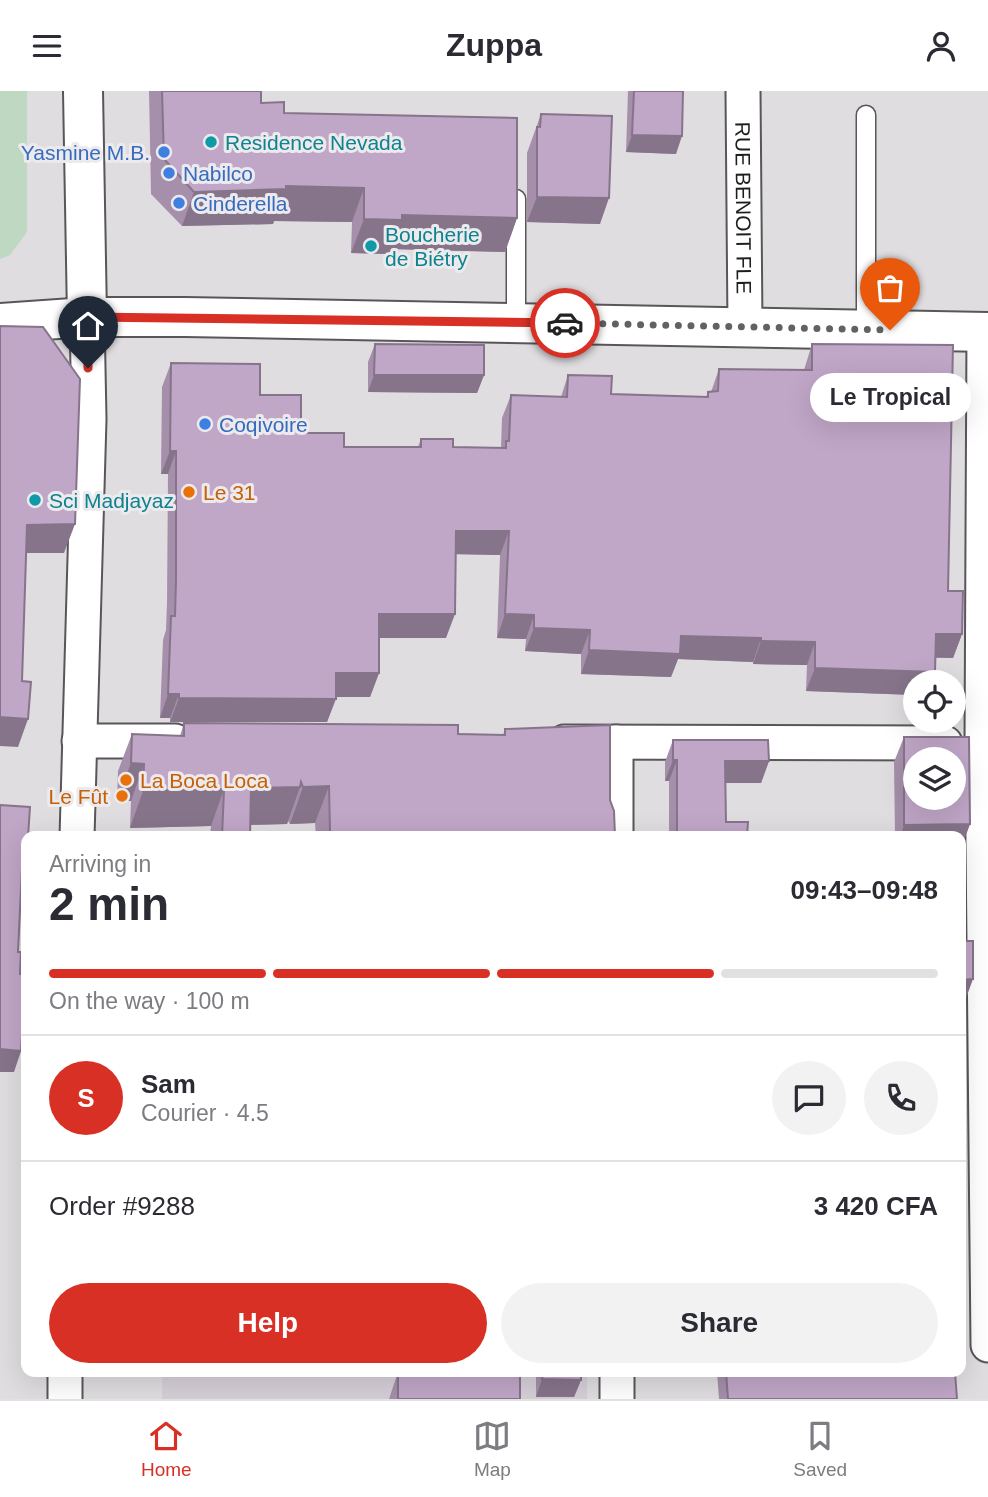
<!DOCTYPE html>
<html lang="en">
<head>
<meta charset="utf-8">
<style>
  :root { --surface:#fff; --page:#f2f2f3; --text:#2b2b33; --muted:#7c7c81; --line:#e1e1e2; --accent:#d93025 }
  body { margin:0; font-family:Arial,sans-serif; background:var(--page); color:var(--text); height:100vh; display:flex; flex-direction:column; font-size:26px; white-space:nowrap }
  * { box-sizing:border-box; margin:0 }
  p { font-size:23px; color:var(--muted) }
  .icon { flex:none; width:38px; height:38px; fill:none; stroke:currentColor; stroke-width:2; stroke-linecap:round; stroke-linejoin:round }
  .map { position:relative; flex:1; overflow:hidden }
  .drawer { position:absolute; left:21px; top:740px; width:945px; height:546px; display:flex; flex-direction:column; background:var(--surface); border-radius:14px; box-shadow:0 7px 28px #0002 }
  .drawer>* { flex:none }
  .buttons { position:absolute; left:903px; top:579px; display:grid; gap:14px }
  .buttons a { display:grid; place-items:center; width:63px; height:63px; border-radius:50%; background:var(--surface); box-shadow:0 7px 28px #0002; font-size:35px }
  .pin { position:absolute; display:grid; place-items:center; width:60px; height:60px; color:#fff; margin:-72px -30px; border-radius:50% 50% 50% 0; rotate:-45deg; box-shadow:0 0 7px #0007 }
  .pin .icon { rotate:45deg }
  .courier { position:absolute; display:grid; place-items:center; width:70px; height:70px; margin:-35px; border:5px solid #d93025; border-radius:50%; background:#fff; color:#222; box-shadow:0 2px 9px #0007 }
  .bubble { position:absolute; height:49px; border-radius:24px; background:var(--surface); box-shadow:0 7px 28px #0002; font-size:23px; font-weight:800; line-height:49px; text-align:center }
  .head em { font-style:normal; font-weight:800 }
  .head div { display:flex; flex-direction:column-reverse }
  .head { display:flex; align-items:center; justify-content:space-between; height:119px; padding:0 28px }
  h1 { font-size:46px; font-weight:800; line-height:52px }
  .bar { display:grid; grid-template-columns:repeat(4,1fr); gap:10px 7px; align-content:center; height:84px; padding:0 28px }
  .bar i { height:9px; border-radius:5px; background:var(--line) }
  .bar .selected { background:var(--accent) }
  .bar p { grid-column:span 4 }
  .line { display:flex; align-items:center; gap:18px; padding:0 28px; border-top:2px solid var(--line) }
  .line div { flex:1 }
  .round { display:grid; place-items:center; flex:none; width:74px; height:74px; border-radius:37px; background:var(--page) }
  .cta { display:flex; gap:14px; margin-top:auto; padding:14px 28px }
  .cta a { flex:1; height:80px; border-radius:42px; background:var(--accent); color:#fff; font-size:28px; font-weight:800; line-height:80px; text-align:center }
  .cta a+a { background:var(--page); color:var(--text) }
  header { display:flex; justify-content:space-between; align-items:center; height:91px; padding:0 28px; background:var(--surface); font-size:32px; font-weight:800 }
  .tab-bar { display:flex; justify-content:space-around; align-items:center; height:98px; border-top:2px solid var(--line); background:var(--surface); font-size:19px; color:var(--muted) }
  .tab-bar a { display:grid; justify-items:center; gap:4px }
  .tab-bar .selected { color:var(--accent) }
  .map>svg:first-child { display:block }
</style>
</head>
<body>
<header><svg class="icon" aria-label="menu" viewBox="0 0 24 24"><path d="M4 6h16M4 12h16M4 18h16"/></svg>Zuppa<svg class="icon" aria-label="person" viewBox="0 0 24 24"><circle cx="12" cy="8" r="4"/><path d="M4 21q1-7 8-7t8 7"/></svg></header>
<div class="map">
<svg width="988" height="1308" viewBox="0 0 988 1308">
  <rect width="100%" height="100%" fill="#e0dde0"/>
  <rect fill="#d6cfd8" x="162" y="1281" width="425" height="27"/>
  <path fill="#bed8c2" d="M0 0H27V141L10 164 0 168Z"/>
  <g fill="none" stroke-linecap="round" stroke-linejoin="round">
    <defs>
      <g id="lane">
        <path d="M516 108V231"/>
        <path d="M866 238V24"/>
      </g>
      <g id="street">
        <path id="s1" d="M743 0 745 235"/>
        <path d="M984 241 982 652 988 1254"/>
        <path d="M79 650H175"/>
        <path d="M564 651 945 652"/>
        <path d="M616 651V746"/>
        <path d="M77 746 89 328 87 226"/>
        <path d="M617 1281V1308"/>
        <path d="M65 1308V1281"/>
      </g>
      <g id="secondary">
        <path d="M83 0 87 226"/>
        <path d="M0 232 87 226H185L988 241"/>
      </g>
    </defs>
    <use href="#lane" stroke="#585659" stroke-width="21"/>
    <use href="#street" stroke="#585659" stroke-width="37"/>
    <use href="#secondary" stroke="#585659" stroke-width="42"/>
    <use href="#lane" stroke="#fff" stroke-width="18"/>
    <use href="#street" stroke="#fff" stroke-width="33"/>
    <use href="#secondary" stroke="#fff" stroke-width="38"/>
  </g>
  <g fill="#a58fab">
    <path d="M149 0H261V12L517 127 505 161 391 158 389 163 351 162 352 131 274 130 273 133 182 135 151 103Z"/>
    <path d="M628 0H683L676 63 626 61Z"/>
    <path d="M541 23 600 133 527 131V62Z"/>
    <path d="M375 253 484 284 477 302 368 301V271Z"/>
    <path d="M812 253 948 500 962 543 953 567H935L915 592V604L806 600 807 574 753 573V571L678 568 671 586 581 583V563L525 560 526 548 497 547 500 464 455 463 446 547H379V582L370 606H336L327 631H170V627H160L163 549 166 539 167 512 168 383H161L162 296 171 272 260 304 301 342 344 356H418L421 348 453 356 501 357 502 327 511 304 561 306 568 284 611 303 706 306 708 301H711L719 278 804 279Z"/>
    <path d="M184 632 503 644 505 638 610 709 615 746H316L315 732 290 733 288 730 287 733 250 734V746H210L211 735 130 737 131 710 117 709 118 680 132 643 180 645Z"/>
    <path d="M904 646 970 733 961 757V746H895L894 671Z"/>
    <path d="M673 649 769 670 761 692H725L726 731 747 746H669V690H665V671Z"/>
    <path d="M398 1281 520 1308H389Z"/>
    <path d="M536 1281H581V1289L574 1306H536Z"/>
    <path d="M717 1281H955L957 1308H719Z"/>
  </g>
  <g fill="#86748b">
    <path d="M632 44 682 45 676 63 626 61Z"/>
    <path d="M286 95 364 97 352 131 274 130 273 133 182 135 194 101Z"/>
    <path d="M537 106 609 107 600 133 527 131Z"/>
    <path d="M402 124 517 127 505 161 391 158 389 163 351 162 364 128Z"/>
    <path d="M374 284H484L477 302 368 301Z"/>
    <path d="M170 360H176L168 383H161Z"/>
    <path d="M75 433 64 462H16L27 434Z"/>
    <path d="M456 440H509L500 464 447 463Z"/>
    <path d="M379 523H455L446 547H371Z"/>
    <path d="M505 523 534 524 526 548 497 547Z"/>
    <path d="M534 537 590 539 581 563 525 560Z"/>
    <path d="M936 543H962L953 567 928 566Z"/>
    <path d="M681 545 761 547 753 571 678 568 671 586 581 583 589 559Z"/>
    <path d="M761 550 815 551 807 574 753 573Z"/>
    <path d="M815 577 935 581 931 592H915V604L806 600Z"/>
    <path d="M336 582H379L370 606H328Z"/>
    <path d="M168 603H179L170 627H160Z"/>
    <path d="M179 607 336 608 327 631H170Z"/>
    <path d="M0 626 28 628 18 656 0 655Z"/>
    <path d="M673 669H677L669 690H665Z"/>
    <path d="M725 670H769L761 692H717Z"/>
    <path d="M131 672 144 673 131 710 117 709Z"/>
    <path d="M329 695 315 732 290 733 303 696Z"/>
    <path d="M300 696 287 733 238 734 251 697Z"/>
    <path d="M224 698 211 735 130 737 143 700Z"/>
    <path d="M970 733 961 757V746H900L904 734Z"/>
    <rect x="677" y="744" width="23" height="2"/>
    <path d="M973 888 965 910H961V889Z"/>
    <path d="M0 958 21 960 14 981H0Z"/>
    <path d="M542 1288 581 1289 574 1306H536Z"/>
  </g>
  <g fill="#c0a6c7" stroke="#86748b" stroke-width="2" fill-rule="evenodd">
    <path d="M162 0H261V12L284 11V22L517 27V127L402 124V129L364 128V97L286 95V98L194 101 164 68Z"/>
    <path d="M634 0H683L682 45 632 44Z"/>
    <path d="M541 23 612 25 609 107 537 106V36H540Z"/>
    <path d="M0 235 43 236 80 288 75 433 27 434 22 590 31 591 28 628 0 626Z"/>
    <path d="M375 253 484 254V284H374Z"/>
    <path d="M812 253 953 254 948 500H963L962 543H936L935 581 815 577V551L761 550V547L681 545 680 563 589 559 590 539 534 537V524L505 523 509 440H456L455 523H379V582H336V608L179 607V603H168L171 525H175L176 489V360H170L171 272 260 273V304H301V342H344V356H421V348H453V356L506 357V350H509L511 304 567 306 568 284 612 285 611 303 708 306V301L718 300 719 278 812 279Z"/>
    <path d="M184 632 458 634V643L505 644V638L610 634V709L614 720 615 746H333L330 740 329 695 303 696 301 691 300 696 251 697 250 746H222L224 698 143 700 144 673 131 672 132 643 184 645Z"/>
    <path d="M904 646H969L970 733 904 734ZM915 668H954V707H915Z"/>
    <path d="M673 649H768L769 670H725L726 731H748L747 746 677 744V669H673Z"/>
    <path d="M0 714 30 716 28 746H26V757H23L18 861H21L20 883 26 884 21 960 0 958Z"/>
    <path d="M961 850H973V888L961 889Z"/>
    <rect x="398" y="1281" width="122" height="27"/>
    <path d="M543 1281H581V1289L542 1288Z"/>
    <path d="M726 1281H955L957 1308H728Z"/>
  </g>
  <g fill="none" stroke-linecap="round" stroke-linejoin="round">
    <path stroke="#626163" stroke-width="7" stroke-dasharray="0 12.6" d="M565 232 890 239"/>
    <path stroke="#d93025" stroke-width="9" d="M88 277 87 226 565 232"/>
  </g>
  <g fill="#0f9aa8" stroke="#edeaed" stroke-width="2.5">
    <circle cx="211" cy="51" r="7"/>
    <circle cx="371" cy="155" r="7"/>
    <circle cx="35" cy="409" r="7"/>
  </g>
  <g fill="#3f7fe0" stroke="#edeaed" stroke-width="2.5">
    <circle cx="164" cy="61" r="7"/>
    <circle cx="169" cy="82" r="7"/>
    <circle cx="179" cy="112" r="7"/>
    <circle cx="205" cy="333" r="7"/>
  </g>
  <g fill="#e8710a" stroke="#edeaed" stroke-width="2.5">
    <circle cx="189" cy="401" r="7"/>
    <circle cx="126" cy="689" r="7"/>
    <circle cx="122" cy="705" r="7"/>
  </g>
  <g text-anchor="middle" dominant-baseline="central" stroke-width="6" stroke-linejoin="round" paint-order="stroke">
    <g font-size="21" fill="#0d838f" stroke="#edeaed" text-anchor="start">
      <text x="225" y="51">Residence Nevada</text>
      <text x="385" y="143">Boucherie<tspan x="385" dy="24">de Biétry</tspan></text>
      <text x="49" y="409">Sci Madjayaz</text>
    </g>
    <g font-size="21" fill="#366cbe" stroke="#edeaed" text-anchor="start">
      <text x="150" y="61" text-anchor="end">Yasmine M.B.</text>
      <text x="183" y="82">Nabilco</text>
      <text x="193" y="112">Cinderella</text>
      <text x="219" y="333">Coqivoire</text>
    </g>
    <g font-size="21" fill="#1e1e1f" stroke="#edeaed">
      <text stroke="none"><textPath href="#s1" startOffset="117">RUE BENOIT FLE</textPath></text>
    </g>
    <g font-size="21" fill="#c56008" stroke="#edeaed" text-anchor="start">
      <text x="203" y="401">Le 31</text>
      <text x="140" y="689">La Boca Loca</text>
      <text x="108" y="705" text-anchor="end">Le Fût</text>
    </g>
  </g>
</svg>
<div class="buttons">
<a><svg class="icon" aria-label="locate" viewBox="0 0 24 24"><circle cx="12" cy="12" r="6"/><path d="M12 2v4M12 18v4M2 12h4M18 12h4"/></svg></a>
<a><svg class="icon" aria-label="layers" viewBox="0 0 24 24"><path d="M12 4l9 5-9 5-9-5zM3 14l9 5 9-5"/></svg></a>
</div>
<div class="pin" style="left:890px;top:239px;background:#ea580c"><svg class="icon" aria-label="bag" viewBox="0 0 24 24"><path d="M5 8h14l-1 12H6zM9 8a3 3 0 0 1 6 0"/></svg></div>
<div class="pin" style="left:88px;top:277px;background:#1f2937"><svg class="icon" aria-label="home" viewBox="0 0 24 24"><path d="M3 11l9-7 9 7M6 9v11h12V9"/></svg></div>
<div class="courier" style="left:565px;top:232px"><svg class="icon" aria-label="car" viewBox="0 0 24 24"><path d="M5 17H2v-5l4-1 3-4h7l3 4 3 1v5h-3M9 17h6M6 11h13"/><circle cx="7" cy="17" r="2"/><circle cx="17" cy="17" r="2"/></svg></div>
<div class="bubble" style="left:810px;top:282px;width:161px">Le Tropical</div>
<section class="drawer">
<div class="head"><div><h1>2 min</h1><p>Arriving in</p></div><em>09:43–09:48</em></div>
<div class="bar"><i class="selected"></i><i class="selected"></i><i class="selected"></i><i></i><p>On the way · 100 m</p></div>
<div class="line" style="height:126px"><b class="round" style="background:var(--accent);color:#fff">S</b><div><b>Sam</b><p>Courier · 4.5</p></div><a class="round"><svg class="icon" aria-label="chat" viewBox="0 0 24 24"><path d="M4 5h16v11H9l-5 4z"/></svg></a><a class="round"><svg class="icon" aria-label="phone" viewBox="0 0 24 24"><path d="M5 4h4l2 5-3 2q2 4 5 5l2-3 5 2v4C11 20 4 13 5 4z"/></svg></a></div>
<div class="line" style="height:91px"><div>Order #9288</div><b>3 420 CFA</b></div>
<div class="cta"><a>Help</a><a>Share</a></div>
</section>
</div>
<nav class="tab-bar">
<a class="selected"><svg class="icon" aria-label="home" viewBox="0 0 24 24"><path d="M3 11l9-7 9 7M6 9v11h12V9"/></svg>Home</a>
<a><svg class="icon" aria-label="map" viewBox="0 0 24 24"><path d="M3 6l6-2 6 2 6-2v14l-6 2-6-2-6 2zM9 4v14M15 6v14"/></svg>Map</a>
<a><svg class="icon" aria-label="saved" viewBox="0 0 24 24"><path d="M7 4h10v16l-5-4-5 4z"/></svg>Saved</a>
</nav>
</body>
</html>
